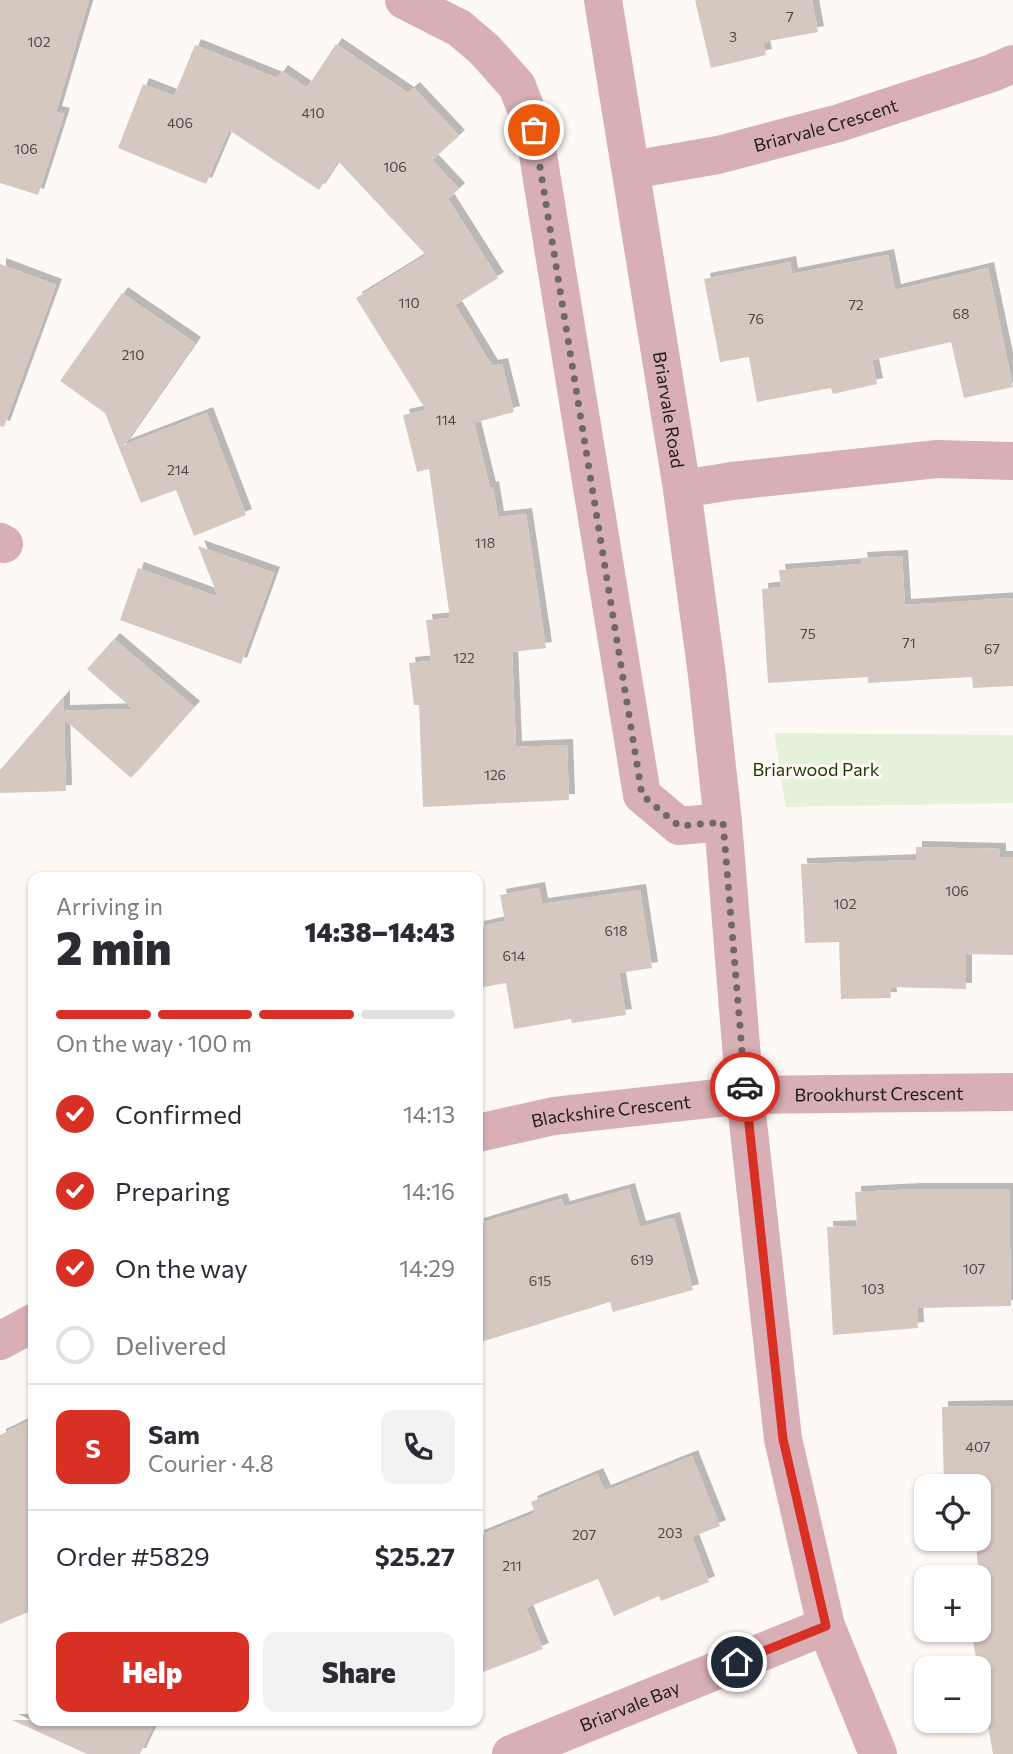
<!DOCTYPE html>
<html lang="en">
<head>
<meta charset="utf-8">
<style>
  :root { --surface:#fff; --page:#f2f2f3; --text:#2b2b33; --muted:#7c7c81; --line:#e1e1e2; --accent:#d93025 }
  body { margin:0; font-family:Commissioner,sans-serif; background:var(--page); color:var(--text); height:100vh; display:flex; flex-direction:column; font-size:26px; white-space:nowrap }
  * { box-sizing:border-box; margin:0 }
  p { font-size:23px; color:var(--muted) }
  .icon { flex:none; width:38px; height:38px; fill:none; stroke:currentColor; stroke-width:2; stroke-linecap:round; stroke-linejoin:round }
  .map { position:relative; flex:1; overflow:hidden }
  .details { position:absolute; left:28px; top:872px; width:455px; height:854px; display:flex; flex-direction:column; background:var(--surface); border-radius:14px; box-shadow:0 2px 5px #0004 }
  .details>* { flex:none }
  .fabs { position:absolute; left:914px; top:1474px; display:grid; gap:14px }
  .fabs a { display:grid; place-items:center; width:77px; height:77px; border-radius:14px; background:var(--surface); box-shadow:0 2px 5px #0004; font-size:35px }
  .pin { position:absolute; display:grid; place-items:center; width:60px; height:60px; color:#fff; margin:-30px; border:4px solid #fff; border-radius:50%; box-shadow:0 2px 7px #0007 }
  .courier { position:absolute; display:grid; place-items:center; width:70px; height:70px; margin:-35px; border:5px solid #d93025; border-radius:50%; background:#fff; color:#222; box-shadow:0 2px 9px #0007 }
  .headline em { font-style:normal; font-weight:800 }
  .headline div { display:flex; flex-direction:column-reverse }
  .headline { display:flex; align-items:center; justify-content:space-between; height:119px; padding:0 28px }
  h1 { font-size:46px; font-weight:800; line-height:52px }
  .bar { display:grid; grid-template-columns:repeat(4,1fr); gap:10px 7px; align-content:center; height:84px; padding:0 28px }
  .bar i { height:9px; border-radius:5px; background:var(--line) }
  .bar .selected { background:var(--accent) }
  .bar p { grid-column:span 4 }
  .line { display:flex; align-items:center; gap:18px; padding:0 28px; border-top:2px solid var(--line) }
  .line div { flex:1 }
  .round { display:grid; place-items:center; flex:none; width:74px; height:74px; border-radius:14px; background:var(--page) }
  ol { padding:0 28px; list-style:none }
  li { display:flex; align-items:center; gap:21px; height:77px }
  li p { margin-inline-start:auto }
  li .icon { padding:7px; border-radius:50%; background:var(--accent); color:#fff; stroke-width:4 }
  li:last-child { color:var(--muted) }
  li i { width:38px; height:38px; border:4px solid var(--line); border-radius:50% }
  .primary-button { display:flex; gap:14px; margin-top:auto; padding:14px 28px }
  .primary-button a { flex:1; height:80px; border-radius:14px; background:var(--accent); color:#fff; font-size:28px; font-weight:800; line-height:80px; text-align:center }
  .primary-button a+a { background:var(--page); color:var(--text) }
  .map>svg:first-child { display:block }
</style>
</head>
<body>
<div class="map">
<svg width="1013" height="1754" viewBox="0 0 1013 1754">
  <defs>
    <filter id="shadow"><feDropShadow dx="6" dy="-6" stdDeviation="0" flood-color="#0004"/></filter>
  </defs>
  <rect width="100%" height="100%" fill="#fff9f6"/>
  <path fill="#e3f2d8" d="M774 733 1013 735V803L786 807Z"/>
  <g fill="#d5c8c1" filter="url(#shadow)">
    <path d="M0 0H89L56 112 64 114 38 195 0 183Z"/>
    <path d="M695 0H812L818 32 763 42 766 55 711 68Z"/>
    <path d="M336 44 408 93 414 88 459 136 432 160 459 189 448 199 498 278 455 305 492 366 502 364 514 412 474 423 490 488 493 487 498 517 526 514 546 648 512 652 516 747 567 745 569 800 423 807 419 705H414L409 663 431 661 426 620 450 618 429 469 417 472 403 415 426 410 356 298 426 255 338 161 319 190 229 130 206 184 118 148 143 84 174 96 195 45 277 78 282 71 307 88Z"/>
    <path d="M888 255 895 290 988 268 1013 387 964 398 951 342 872 360 877 384 833 394 831 388 757 402 749 357 720 362 704 279 790 262 792 274Z"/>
    <path d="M0 264 56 285 4 427 0 426Z"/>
    <path d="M122 293 195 343 124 445 207 413 246 515 194 536 176 490 141 503 105 413 60 381Z"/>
    <path d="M198 546 274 573 241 664 120 620 138 568 218 597Z"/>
    <path d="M902 556 905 605 1013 598V686L973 688 972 677 868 683V677L768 683 762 589 781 587 779 570 862 564 861 558Z"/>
    <path d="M114 639 194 707 131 778 64 719 66 791 0 793V770L64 696V711L133 709 87 669Z"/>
    <path d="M916 847 1000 849V857H1013V955L966 954V989L890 987 891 998 841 999 839 942 805 943 801 864 916 860Z"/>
    <path d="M539 888 542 904 640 890 652 968 619 973 626 1015 572 1023 571 1019 514 1029 506 983 478 988V927L505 921 500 895Z"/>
    <path d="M629 1189 640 1227 674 1218 693 1290 613 1312 610 1302 478 1343V1224L561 1199 564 1207Z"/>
    <path d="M916 1189H1009L1011 1306 917 1308 918 1328 833 1335 827 1227 857 1226 855 1192Z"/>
    <path d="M1013 1406V1754H993L971 1629H978V1616H981L976 1539 950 1541V1538H978V1486H944L942 1407Z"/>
    <path d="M33 1419V1610L0 1624V1435Z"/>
    <path d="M692 1456 720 1526 692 1537 709 1582 661 1601 659 1596 614 1616 598 1579 526 1608 543 1649 478 1674V1536L535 1513 531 1502 597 1474 605 1491Z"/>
    <path d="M12 1720H156L140 1754H87Z"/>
  </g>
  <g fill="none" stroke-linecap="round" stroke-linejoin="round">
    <g stroke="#d7afb4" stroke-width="38">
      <path d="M404 0 459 28 484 49 517 86 534 130 642 795 679 826 723 822"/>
      <path id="s1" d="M631 170 718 155 839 123 992 73 1013 64"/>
      <path d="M682 489 732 481 937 459 1013 461"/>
      <path d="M0 542 4 544"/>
      <path id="s2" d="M478 1133 554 1116 745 1095 1013 1092"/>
      <path d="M0 1341 33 1323"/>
      <path id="s3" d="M511 1754 826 1626"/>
    </g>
    <path stroke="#d7afb4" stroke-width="38" id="s4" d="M603 0 682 489 707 675 723 822 745 1095 783 1439 826 1626 878 1754"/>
  </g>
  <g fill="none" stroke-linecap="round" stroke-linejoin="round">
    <path stroke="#6f6966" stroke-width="7" stroke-dasharray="0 12.6" d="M534 130 642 795 679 826 723 822 745 1087"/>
    <path stroke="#d93025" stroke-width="9" d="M737 1662 826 1626 783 1439 745 1087"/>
  </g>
  <g text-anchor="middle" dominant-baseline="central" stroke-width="6" stroke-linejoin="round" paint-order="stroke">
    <g font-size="14" fill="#4e4743">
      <text x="790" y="16">7</text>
      <text x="733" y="36">3</text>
      <text x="39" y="41">102</text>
      <text x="313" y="112">410</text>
      <text x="180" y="122">406</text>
      <text x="26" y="148">106</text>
      <text x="395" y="166">106</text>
      <text x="409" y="302">110</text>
      <text x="856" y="304">72</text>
      <text x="961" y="313">68</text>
      <text x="756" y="318">76</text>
      <text x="133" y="354">210</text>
      <text x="446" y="419">114</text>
      <text x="178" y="469">214</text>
      <text x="485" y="542">118</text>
      <text x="808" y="633">75</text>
      <text x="909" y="642">71</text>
      <text x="992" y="648">67</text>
      <text x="464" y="657">122</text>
      <text x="495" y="774">126</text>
      <text x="957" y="890">106</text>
      <text x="845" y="903">102</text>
      <text x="616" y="930">618</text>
      <text x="514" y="955">614</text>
      <text x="642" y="1259">619</text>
      <text x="974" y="1268">107</text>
      <text x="540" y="1280">615</text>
      <text x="873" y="1288">103</text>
      <text x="978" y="1446">407</text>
      <text x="670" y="1532">203</text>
      <text x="584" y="1534">207</text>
      <text x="512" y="1565">211</text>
    </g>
    <g font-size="18" fill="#211c19" stroke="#fff9f6">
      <text stroke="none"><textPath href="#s1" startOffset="200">Briarvale Crescent</textPath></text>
      <text stroke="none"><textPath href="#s4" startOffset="415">Briarvale Road</textPath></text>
      <text stroke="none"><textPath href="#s2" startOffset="404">Brookhurst Crescent</textPath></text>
      <text stroke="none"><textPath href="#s2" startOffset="135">Blackshire Crescent</textPath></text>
      <text stroke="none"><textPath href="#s3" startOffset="128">Briarvale Bay</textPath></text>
    </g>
    <g font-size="18" fill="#1f3508" stroke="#fff9f6">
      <text x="816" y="769">Briarwood Park</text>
    </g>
  </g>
</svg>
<div class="fabs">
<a><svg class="icon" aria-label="locate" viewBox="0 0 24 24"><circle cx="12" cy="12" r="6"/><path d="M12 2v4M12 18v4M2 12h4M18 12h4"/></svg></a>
<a>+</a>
<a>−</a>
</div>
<div class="pin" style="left:534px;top:130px;background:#ea580c"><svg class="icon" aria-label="bag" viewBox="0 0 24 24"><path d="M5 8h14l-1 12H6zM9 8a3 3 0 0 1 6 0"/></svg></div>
<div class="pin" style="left:737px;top:1662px;background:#1f2937"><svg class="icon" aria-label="home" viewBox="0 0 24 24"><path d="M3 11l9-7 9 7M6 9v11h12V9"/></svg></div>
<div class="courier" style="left:745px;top:1087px"><svg class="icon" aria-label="car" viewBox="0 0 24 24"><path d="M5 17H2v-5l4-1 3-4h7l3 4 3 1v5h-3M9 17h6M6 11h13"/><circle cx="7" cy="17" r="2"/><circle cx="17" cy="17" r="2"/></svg></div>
<section class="details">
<div class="headline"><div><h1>2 min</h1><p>Arriving in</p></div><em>14:38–14:43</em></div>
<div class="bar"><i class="selected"></i><i class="selected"></i><i class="selected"></i><i></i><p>On the way · 100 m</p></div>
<ol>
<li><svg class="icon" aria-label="check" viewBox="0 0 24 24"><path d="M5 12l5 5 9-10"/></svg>Confirmed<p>14:13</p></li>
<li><svg class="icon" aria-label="check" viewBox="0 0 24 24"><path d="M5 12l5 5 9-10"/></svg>Preparing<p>14:16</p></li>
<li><svg class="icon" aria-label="check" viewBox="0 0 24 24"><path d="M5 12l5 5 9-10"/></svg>On the way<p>14:29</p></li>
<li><i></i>Delivered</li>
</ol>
<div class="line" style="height:126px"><b class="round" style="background:var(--accent);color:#fff">S</b><div><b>Sam</b><p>Courier · 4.8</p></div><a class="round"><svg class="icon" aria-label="phone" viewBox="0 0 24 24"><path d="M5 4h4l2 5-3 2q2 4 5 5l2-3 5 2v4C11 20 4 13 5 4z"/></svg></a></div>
<div class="line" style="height:91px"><div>Order #5829</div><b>$25.27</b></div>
<div class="primary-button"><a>Help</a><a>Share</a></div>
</section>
</div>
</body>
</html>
